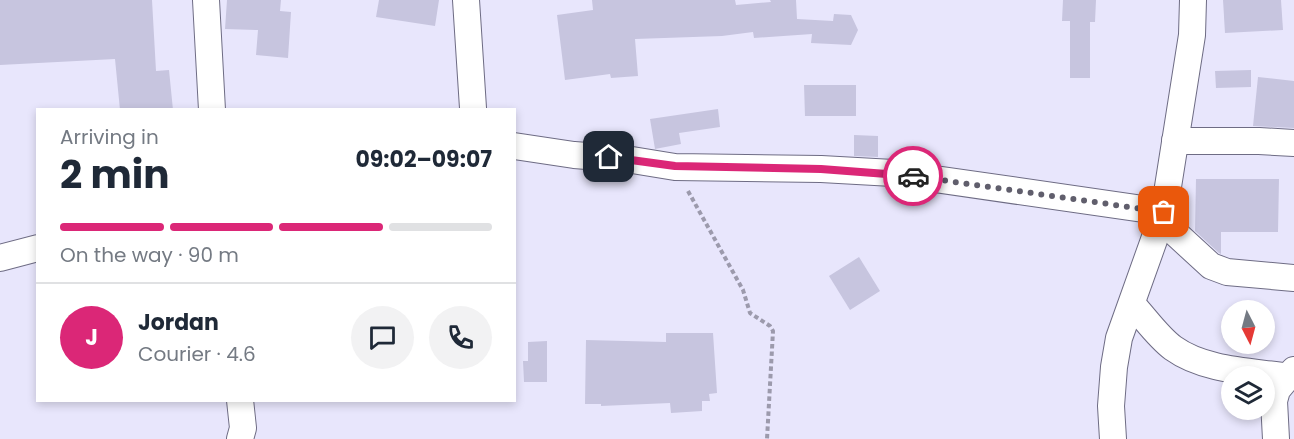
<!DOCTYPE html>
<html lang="en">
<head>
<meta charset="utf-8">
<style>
  :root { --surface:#fff; --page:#f2f2f3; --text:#1f2937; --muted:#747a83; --line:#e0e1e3; --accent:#db2777 }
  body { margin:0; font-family:Poppins,sans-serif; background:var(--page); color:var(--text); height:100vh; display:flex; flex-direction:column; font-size:22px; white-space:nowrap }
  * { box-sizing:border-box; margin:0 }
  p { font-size:20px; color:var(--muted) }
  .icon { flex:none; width:33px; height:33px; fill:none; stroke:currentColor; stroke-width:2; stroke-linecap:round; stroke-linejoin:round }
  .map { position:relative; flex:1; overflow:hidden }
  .panel { position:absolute; left:36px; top:108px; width:480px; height:294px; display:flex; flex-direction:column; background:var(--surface); border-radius:0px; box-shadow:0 3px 9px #0003 }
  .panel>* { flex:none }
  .needle { width:39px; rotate:174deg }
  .buttons { position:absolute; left:1221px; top:300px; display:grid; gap:12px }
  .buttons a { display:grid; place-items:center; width:54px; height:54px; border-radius:50%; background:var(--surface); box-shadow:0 3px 9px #0003; font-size:30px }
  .pin { position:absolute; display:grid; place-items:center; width:51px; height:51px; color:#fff; margin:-26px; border-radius:12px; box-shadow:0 3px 9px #0006 }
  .courier { position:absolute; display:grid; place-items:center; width:60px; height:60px; margin:-30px; border:4px solid #db2777; border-radius:50%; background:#fff; color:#222; box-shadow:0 2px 8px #0007 }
  .head em { font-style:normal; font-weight:700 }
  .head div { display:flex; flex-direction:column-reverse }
  .head { display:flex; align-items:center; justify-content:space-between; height:102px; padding:0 24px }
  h1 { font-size:39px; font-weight:700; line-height:45px }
  .bar { display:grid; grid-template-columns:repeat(4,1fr); gap:9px 6px; align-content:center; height:72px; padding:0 24px }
  .bar i { height:8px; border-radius:4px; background:var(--line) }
  .bar .current { background:var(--accent) }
  .bar p { grid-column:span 4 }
  .line { display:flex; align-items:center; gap:15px; padding:0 24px; border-top:2px solid var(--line) }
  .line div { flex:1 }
  .round { display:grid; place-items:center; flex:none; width:63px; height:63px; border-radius:32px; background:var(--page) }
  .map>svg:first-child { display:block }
</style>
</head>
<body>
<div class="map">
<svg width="1294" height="439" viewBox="0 0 1294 439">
  <rect width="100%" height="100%" fill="#e8e6fc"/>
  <g fill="#c7c5df">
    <path d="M0 0H152L156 71 169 70 173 110H120L115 59 0 65Z"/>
    <path d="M227 0H281L280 11 291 12 288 58 256 55 258 30 225 29Z"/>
    <path d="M379 0H439L435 26 376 17Z"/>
    <path d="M592 0H735L736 5 771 2 770 0H796L797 19 833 21 834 14 851 15 858 30 851 45 811 43 812 34 754 38 753 32 722 36 635 39 638 76 611 78 610 74 565 80 557 15 593 10Z"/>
    <path d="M1063 0H1096L1095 22H1090V78H1070V21H1062Z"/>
    <path d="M1223 0H1281L1283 30 1225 33Z"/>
    <path d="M1251 70V87L1216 88 1215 71Z"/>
    <path d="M1258 77 1294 81V128L1253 126Z"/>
    <path d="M804 85H856V116H805Z"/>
    <path d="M718 109 720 127 679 133 681 144 655 149 650 119Z"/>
    <path d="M854 135 878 136V157L854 156Z"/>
    <path d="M1196 179H1279L1278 232H1221V254L1219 253 1195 231Z"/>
    <path d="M859 257 880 291 850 310 829 276Z"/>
    <path d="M666 333H713L717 393 709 394 710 401H702V411L671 413 670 403 601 406V404H585L586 340 666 342Z"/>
    <path d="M547 341V382H524L523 361H528V342Z"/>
  </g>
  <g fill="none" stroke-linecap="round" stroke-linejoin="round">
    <defs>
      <g id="street">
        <path d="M206 0 212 110"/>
        <path d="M466 0 473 108"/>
        <path d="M1175 141H1259L1294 143"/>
        <path d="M514 146 574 155 626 159 675 167 821 169 893 173 1164 212"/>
        <path d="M1161 220 1211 266 1227 272 1294 278"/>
        <path d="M0 258 38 248"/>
        <path d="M1132 304C1145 318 1158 337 1173 348 1205 371 1251 371 1289 377"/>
        <path d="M240 439 243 428 240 400"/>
        <path d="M1113 439 1111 406 1114 367 1119 338 1164 212 1192 35 1193 0"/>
        <path d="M1276 439 1274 401 1277 390 1294 370"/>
      </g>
    </defs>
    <use href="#street" stroke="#6e6c84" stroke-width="28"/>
    <path stroke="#9c9aac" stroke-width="4" stroke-dasharray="4.5 3" stroke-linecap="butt" d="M688 191 743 290 750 313 770 326 773 331 767 439"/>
    <use href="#street" stroke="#fff" stroke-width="26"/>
  </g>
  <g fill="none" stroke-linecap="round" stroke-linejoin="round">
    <path stroke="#605e6c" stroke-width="6" stroke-dasharray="0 10.8" d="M913 176 1164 212"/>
    <path stroke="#db2777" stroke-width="8" d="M609 157 675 166 821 169 913 176"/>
  </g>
</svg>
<div class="buttons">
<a><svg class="needle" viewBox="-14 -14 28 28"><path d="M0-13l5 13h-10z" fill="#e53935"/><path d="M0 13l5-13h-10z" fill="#747a83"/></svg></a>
<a><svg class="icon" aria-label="layers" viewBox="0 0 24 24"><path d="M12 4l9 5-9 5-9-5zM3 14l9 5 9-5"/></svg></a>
</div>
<div class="pin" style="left:1164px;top:212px;background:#ea580c"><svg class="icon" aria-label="bag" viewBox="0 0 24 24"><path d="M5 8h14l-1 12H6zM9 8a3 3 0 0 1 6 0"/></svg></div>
<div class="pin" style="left:609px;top:157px;background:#1f2937"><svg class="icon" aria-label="home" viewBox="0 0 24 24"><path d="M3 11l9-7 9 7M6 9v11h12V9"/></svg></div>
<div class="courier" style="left:913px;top:176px"><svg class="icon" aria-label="car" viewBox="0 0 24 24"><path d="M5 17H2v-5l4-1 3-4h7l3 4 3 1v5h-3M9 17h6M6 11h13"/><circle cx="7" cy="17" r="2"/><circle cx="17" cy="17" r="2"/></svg></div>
<section class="panel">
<div class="head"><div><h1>2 min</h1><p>Arriving in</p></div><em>09:02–09:07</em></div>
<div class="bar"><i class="current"></i><i class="current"></i><i class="current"></i><i></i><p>On the way · 90 m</p></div>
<div class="line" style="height:108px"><b class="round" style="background:var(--accent);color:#fff">J</b><div><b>Jordan</b><p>Courier · 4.6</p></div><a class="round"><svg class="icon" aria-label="chat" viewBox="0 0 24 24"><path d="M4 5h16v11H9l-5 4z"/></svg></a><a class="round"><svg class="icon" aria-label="phone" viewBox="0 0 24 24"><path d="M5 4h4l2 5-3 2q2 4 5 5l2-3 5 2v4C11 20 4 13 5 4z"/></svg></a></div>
</section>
</div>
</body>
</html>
